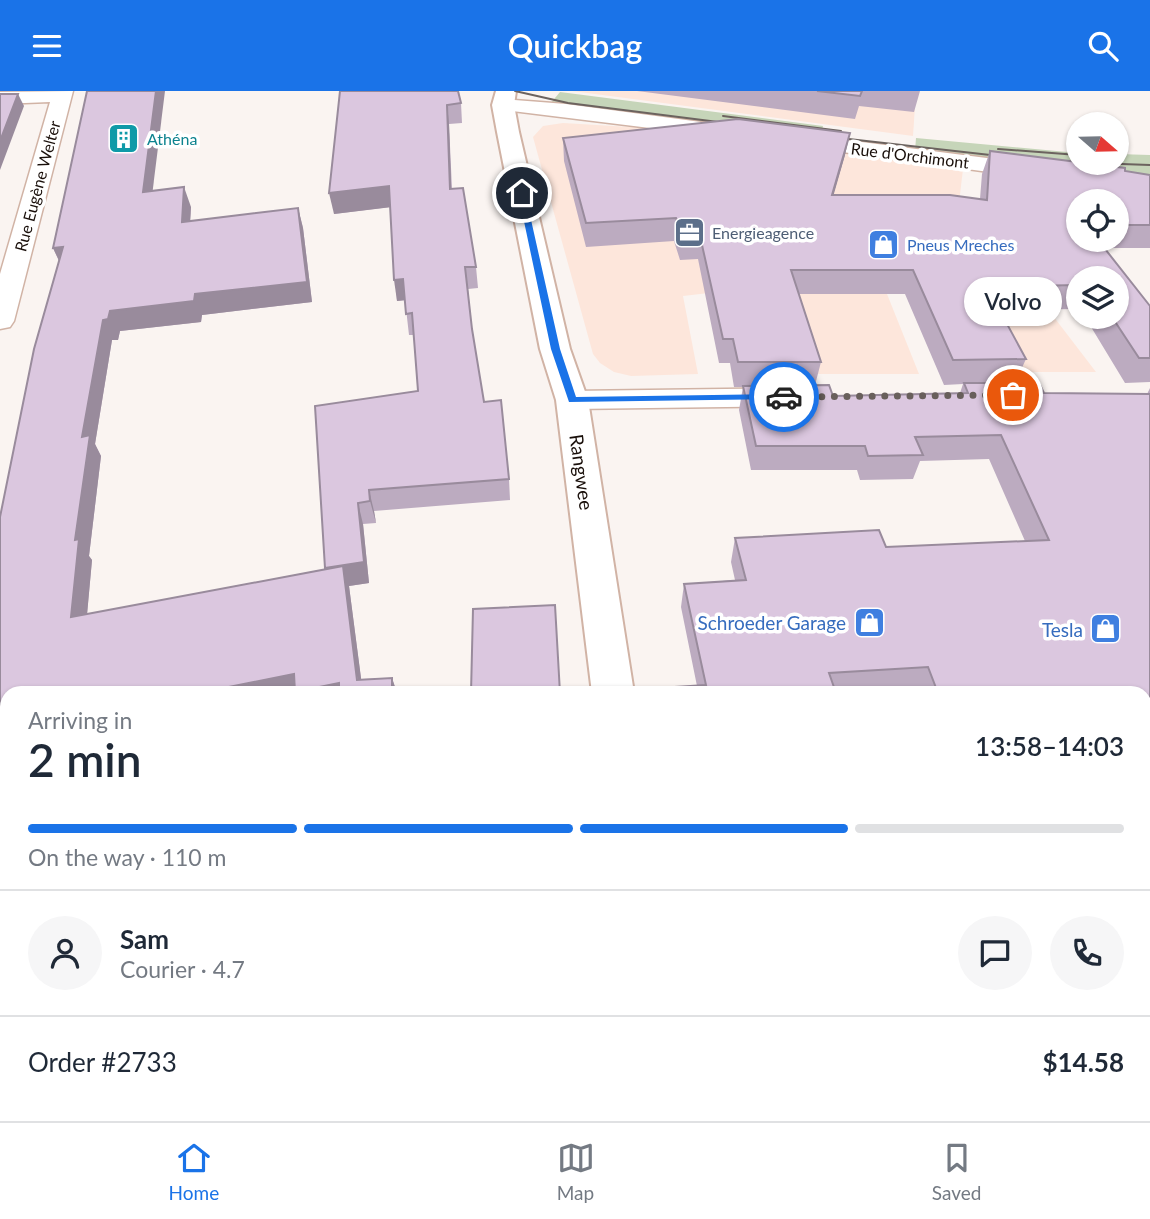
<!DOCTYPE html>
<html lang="en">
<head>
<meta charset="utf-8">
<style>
  :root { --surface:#fff; --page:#f6f6f7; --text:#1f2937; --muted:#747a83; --line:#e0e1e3; --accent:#1a73e8 }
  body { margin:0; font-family:Lato,sans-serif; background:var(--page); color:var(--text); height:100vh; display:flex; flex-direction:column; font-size:26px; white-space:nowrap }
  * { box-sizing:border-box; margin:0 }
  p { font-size:23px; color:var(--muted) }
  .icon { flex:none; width:38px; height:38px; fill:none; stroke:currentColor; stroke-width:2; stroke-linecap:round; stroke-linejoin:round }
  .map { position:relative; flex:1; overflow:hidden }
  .sheet { position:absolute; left:0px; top:595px; width:1152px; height:436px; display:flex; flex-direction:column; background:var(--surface); border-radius:21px 21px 0 0; box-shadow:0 2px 5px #0004 }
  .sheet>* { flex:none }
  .needle { width:46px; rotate:110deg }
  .buttons { position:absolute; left:1066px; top:21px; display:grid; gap:14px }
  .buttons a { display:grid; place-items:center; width:63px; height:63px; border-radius:50%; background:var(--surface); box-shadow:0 2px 5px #0004; font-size:35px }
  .pin { position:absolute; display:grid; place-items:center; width:60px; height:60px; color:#fff; margin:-30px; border:4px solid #fff; border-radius:50%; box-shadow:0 2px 7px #0007 }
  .courier { position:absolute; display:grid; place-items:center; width:70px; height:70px; margin:-35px; border:5px solid #1a73e8; border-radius:50%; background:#fff; color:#222; box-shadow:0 2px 9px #0007 }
  .bubble { position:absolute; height:49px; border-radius:24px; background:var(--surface); box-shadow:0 2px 5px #0004; font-size:23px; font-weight:600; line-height:49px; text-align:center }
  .overview em { font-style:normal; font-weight:600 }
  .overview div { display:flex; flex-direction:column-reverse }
  .overview { display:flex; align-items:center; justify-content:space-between; height:119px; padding:0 28px }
  h1 { font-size:46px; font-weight:600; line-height:52px }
  .bar { display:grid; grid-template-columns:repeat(4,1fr); gap:10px 7px; align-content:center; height:84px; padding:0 28px }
  .bar i { height:9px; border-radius:5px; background:var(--line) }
  .bar .current { background:var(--accent) }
  .bar p { grid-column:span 4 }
  .line { display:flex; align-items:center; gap:18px; padding:0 28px; border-top:2px solid var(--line) }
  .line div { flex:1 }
  .round { display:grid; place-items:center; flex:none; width:74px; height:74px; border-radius:37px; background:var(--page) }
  header { display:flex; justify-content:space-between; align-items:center; height:91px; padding:0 28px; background:var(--accent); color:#fff; font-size:32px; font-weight:600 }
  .menu { display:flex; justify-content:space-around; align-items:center; height:98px; border-top:2px solid var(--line); background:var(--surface); font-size:19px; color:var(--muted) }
  .menu a { display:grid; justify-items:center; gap:4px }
  .menu .current { color:var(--accent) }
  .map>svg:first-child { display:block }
</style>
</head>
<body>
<header><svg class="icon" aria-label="menu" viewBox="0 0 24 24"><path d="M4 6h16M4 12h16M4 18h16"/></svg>Quickbag<svg class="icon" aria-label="search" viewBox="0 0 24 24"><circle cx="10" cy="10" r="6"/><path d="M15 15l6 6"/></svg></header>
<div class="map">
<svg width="1150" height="1030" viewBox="0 0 1150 1030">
  <rect width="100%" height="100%" fill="#faf4f1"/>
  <g fill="#fde6db">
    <path d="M572 0H916L913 45Z"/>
    <path d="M563 32 647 37 630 68 824 127 845 63 963 78 957 129 1078 187H1024L1096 281H1009L969 202 887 203 919 283H810L744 198 683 205 698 283 631 285 614 281 600 272 593 263 533 46 543 35Z"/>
  </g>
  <g fill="#c6d5b9">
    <path d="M560 1 823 35 820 48 550 13Z"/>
    <path d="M916 47 1078 62V72H1116L1117 63 1150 64V91L915 60Z"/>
  </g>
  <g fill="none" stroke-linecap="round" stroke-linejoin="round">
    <defs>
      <g id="street">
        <path d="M73 0 14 230 10 236 0 238V183L50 11 0 13V1Z"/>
        <path d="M503 8 566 13 731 35 738 37 742 41 738 45 731 47 496 18 493 14 496 10Z"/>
        <path d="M799 43 1033 73 1041 75 1044 80 1041 85 1033 87 791 54 788 49 791 44Z"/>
        <path d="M792 297 803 299 807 306 803 313 792 315 572 318 561 316 557 309 561 302 572 300Z"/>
        <path d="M646 1024H700L701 1030H647Z"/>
      </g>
      <path id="secondary" d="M496 0H516L514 14 519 41 570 258 588 309 634 602H592L556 309 540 258 497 41 492 14Z"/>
      <g id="primary">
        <rect x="1144" y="844" width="6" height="50"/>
        <rect x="0" y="861" width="7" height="52"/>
      </g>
    </defs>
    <use href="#street" stroke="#d1b3a5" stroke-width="3"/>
    <use href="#secondary" stroke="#d1b3a5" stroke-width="4"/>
    <use href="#primary" stroke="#d1b3a5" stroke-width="4"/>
    <use href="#street" fill="#fff" fill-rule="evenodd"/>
    <use href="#secondary" fill="#fff" fill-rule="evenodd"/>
    <use href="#primary" fill="#fff" fill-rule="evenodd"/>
    <g stroke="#6c635f" stroke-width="2">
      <path d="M515 0 568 12 734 33"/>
      <path d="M723 25 841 40"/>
      <path d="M831 46 1008 66"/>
      <path d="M998 58 1078 64"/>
      <path d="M1093 72 1150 74"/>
    </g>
  </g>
  <g fill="#bcabc0" fill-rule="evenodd">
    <path d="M340 0 461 12 462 32 449 33 452 98 476 176 478 197 468 198 472 238 484 311 509 388 510 409 374 420 376 432 363 433 369 492 349 495 361 588 392 587 397 602H7V784L0 785V426L59 170 53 157 153 100 191 116 190 130 298 117 303 137 312 211 202 224 201 231 120 240 118 249H112L95 353 101 365 89 465 92 469 87 523 325 478 315 315 418 300 414 244H409L405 209 397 210 390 116 334 123Z"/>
    <path d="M637 0H920L914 21 859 15 855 28Z"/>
    <path d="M563 47 845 64 833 104 980 108 982 83 990 60 1150 84V157H1104L1150 215V291L1125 292 1085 226H1116V187H1078V218L999 219 1026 268 1015 292 1044 302 1147 303 1150 297V782H1144V602H917L916 598 856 602H660V597L697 595 681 516 684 493 735 489 731 471 735 447 886 456 1025 450 989 368 920 370 913 388 860 389 857 379H751L739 319 743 296H734L730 272H719L698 168 680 169 674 150 586 156 564 70ZM1078 110H1116V149H1078ZM799 203H905L944 294 963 293 960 302 833 305 815 294 821 271Z"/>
    <path d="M772 1024H1144L1150 1030H773Z"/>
  </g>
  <g fill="#998b9c">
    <path d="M156 0H165L150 121 143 101Z"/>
    <path d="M18 3 24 15 0 79V50Z"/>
    <path d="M447 14 449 33 452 119 450 98Z"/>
    <path d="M850 42 845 64 827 127 832 104Z"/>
    <path d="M389 95 392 116 334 123 329 102Z"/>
    <path d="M184 96 191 116 189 151 182 131Z"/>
    <path d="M298 117 303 137 312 211 202 224 201 231 120 240 118 249H112L95 353 101 365 89 465 92 469 85 546 71 526 82 346 103 229 110 220 195 203Z"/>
    <path d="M63 156V178L53 157Z"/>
    <path d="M403 188 407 209 397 210 394 189Z"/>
    <path d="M369 399 374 420 376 432 370 410Z"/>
    <path d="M358 412 363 433 369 492 349 495 363 602H362L325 477Z"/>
    <path d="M294 583 339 592 342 602H199Z"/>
    <path d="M392 587 397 602H392Z"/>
  </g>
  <g fill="#dbc7df" stroke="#998b9c" stroke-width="2">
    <path d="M87 0H156L143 101 184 96 182 131 298 117 307 191 195 203 194 210 110 220 108 228 103 229 82 346 90 344 75 449 79 448 71 526 343 475 357 589 392 587V602H339V592L295 601 294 583 199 602H7V768H0V426L34 258 63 156 53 157Z"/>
    <path d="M340 0H458L461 12 447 14 450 98 463 97 476 176H465L472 238 484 311 501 309 509 388 369 399 370 410 358 412 364 471 325 477 315 315 418 300 412 222 406 223 403 188 394 189 389 95 329 102Z"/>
    <path d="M817 0H862L860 5Z"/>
    <path d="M0 3H18L0 50Z"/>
    <path d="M738 28 850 42 832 104H950L987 109 990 60 1125 77V80L1150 84V134H1116V110H1078V149H1098L1150 215V267H1139L1112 226H1116V187H1078V194L987 196 1026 268 953 269 913 179H791L821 271H738L733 248H723L700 145 683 146 676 127 586 132 563 47Z"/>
    <path d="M964 292H1039L1044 302 1150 303V764H1144V602H938L928 576 829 582 836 602H661L660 597 706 594 684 493 746 489 735 447 879 439 886 456 1049 449 1001 344 915 346 923 364 868 365 865 355H756L743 295 829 294 833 305 968 302Z"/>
    <path d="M555 514 560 602H471L473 518Z"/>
    <path d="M1144 974H1150V1030H780V1024H1144Z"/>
    <path d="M0 1015H7V1024H560V1030H0Z"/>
  </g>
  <path fill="#1a73e8" d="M522 99 525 102 560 258 576 306 784 303 787 304V308L569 311 551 258 518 102Z"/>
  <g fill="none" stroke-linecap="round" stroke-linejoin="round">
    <path stroke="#685f5b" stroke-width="7" stroke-dasharray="0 12.6" d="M784 306 1013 304"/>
  </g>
  <defs>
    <symbol id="building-square" viewBox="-11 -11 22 22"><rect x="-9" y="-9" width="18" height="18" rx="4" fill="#0f9aa8" stroke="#fff"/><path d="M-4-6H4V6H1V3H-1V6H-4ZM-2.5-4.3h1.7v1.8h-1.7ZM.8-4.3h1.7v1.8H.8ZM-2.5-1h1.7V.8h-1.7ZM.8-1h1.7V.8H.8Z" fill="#fff"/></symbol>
    <symbol id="office-square" viewBox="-11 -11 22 22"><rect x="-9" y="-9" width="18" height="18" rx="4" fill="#5c6f8a" stroke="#fff"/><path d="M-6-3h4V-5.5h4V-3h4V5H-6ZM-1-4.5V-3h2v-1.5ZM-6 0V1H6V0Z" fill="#fff"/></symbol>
    <symbol id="shop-square" viewBox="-11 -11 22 22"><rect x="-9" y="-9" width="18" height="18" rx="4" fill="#3f7fe0" stroke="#fff"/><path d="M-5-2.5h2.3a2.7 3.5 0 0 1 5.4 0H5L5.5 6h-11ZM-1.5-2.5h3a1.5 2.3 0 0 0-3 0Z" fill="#fff"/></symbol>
  </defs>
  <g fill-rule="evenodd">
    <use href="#building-square" x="106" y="30" width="35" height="35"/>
    <use href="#office-square" x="672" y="124" width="35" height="35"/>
    <use href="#shop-square" x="866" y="136" width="35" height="35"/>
    <use href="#shop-square" x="852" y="514" width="35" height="35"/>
    <use href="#shop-square" x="1088" y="520" width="35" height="35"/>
  </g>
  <g text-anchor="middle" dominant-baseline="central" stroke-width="7" stroke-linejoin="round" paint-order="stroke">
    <g font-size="16" fill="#0d838f" stroke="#fff" text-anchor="start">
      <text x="147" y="47">Athéna</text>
    </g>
    <g font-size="16" fill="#190f0a" stroke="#fff">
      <text transform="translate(910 64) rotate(7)">Rue d'Orchimont</text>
      <text transform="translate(37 95) rotate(-75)">Rue Eugène Welter</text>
    </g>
    <g font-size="16" fill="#4e5e75" stroke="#fff" text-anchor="start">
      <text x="712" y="141">Energieagence</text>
    </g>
    <g font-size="16" fill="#366cbe" stroke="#fff" text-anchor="start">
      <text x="907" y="153">Pneus Mreches</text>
    </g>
    <g font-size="19" fill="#190f0a" stroke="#fff">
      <text transform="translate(582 381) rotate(82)">Rangwee</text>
    </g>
    <g font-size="19" fill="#366cbe" stroke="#fff" text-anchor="end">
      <text x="846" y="531">Schroeder Garage</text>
      <text x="1083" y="538">Tesla</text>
    </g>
  </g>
</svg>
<div class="buttons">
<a><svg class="needle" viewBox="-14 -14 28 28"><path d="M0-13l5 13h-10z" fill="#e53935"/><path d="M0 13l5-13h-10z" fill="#747a83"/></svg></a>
<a><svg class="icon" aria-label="locate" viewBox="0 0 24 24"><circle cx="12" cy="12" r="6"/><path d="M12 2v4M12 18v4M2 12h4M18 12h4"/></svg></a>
<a><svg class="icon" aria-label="layers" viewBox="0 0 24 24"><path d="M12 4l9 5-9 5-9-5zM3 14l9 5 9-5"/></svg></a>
</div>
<div class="pin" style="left:1013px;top:304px;background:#ea580c"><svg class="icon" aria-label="bag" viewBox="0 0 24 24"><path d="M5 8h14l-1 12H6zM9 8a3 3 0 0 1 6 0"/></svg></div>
<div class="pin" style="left:522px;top:102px;background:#1f2937"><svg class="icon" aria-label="home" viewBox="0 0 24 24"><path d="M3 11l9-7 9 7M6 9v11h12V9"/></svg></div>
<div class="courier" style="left:784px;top:306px"><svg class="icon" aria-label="car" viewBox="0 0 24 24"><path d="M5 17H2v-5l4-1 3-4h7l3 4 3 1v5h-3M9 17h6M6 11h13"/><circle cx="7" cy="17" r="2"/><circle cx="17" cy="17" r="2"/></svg></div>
<div class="bubble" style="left:964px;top:186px;width:98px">Volvo</div>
<section class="sheet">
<div class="overview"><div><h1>2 min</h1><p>Arriving in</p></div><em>13:58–14:03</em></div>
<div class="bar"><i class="current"></i><i class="current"></i><i class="current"></i><i></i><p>On the way · 110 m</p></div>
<div class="line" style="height:126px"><a class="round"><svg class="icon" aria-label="person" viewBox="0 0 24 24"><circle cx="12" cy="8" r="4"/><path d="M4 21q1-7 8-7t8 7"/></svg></a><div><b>Sam</b><p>Courier · 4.7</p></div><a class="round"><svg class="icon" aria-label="chat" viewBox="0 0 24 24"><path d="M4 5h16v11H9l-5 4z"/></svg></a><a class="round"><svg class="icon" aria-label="phone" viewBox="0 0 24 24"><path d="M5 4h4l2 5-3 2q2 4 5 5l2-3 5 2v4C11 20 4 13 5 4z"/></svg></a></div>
<div class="line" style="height:91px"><div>Order #2733</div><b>$14.58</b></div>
</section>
</div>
<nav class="menu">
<a class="current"><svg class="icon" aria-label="home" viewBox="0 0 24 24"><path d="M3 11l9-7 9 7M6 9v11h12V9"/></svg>Home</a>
<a><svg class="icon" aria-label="map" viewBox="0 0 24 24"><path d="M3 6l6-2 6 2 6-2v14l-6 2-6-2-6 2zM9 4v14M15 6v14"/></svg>Map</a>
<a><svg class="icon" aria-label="saved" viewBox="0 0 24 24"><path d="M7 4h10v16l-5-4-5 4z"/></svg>Saved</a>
</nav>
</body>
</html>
